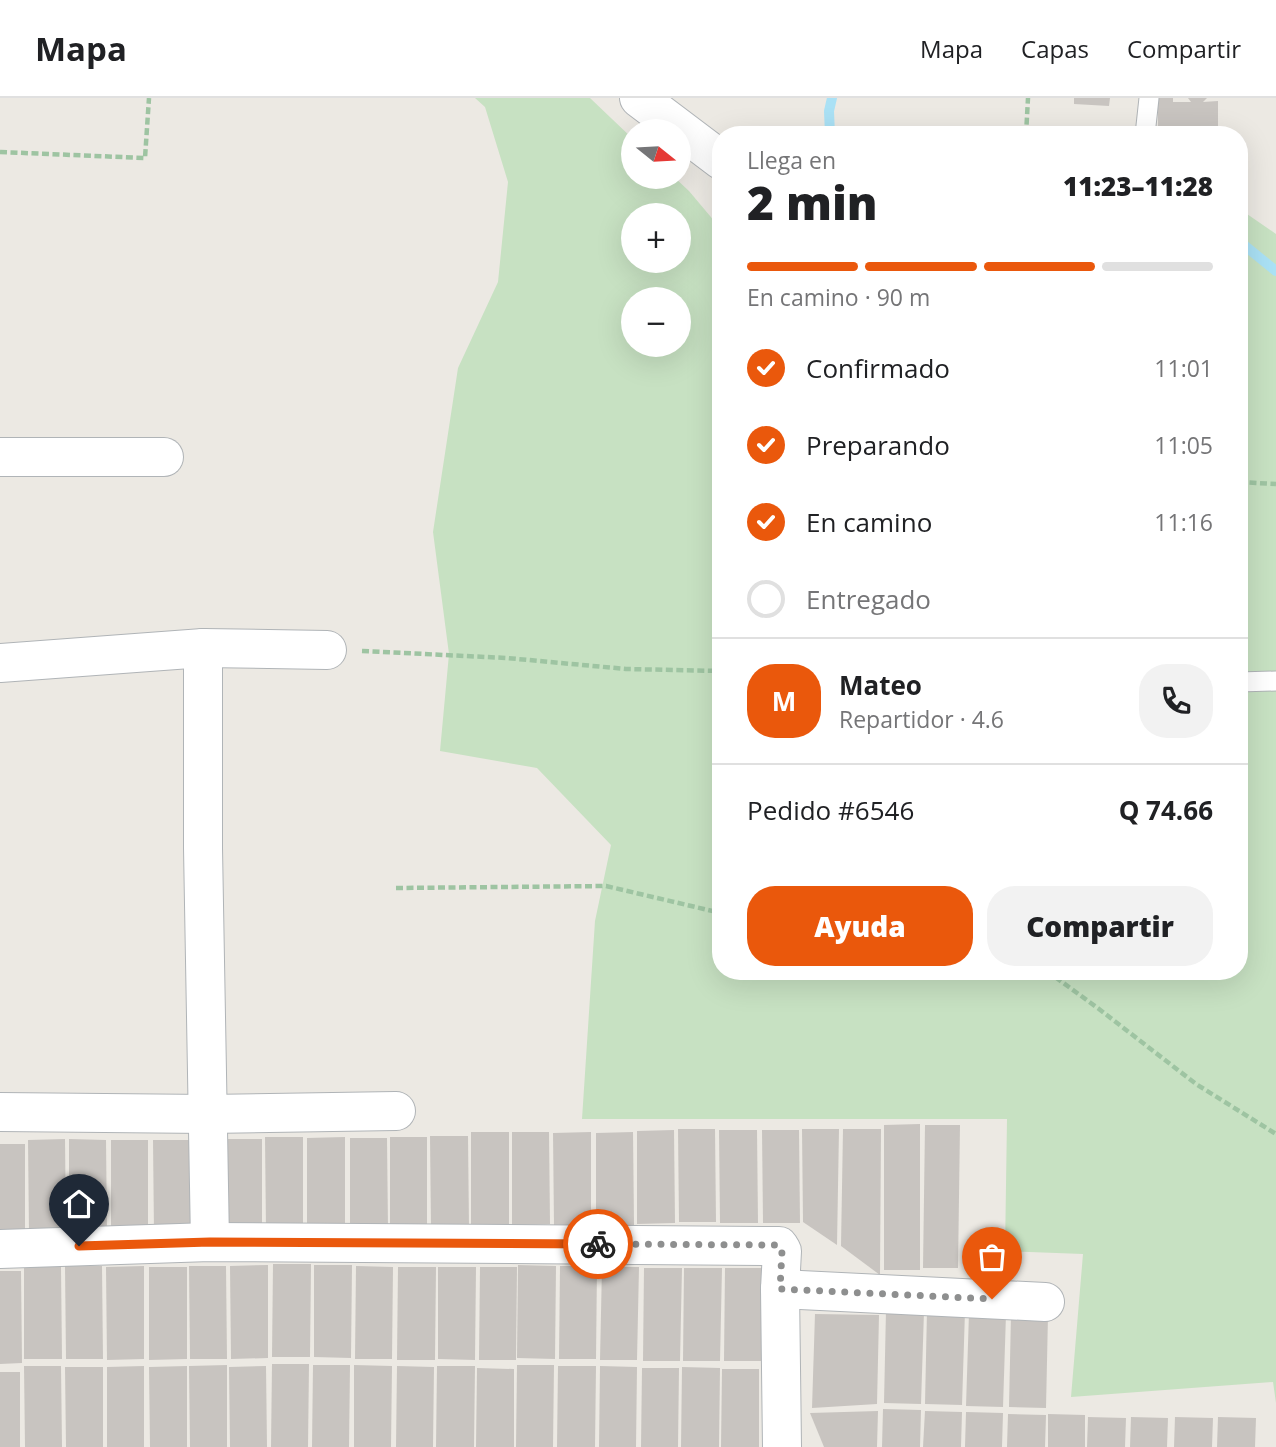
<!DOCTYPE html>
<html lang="es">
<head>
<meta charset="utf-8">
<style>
  :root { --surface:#fff; --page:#f2f2f2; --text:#202124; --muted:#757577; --line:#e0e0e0; --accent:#ea580c }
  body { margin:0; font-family:"Open Sans",sans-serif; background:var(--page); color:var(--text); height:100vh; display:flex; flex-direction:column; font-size:26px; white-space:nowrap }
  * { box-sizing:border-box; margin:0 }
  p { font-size:23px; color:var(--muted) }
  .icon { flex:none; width:38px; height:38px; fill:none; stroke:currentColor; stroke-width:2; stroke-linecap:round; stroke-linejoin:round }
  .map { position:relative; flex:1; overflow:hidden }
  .panel { position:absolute; left:712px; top:28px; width:536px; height:854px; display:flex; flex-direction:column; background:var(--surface); border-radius:28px; box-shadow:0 7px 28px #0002 }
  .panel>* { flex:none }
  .needle { width:46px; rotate:108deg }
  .fabs { position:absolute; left:621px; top:21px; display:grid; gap:14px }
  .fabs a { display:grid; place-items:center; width:70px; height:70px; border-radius:50%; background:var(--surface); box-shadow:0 7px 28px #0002; font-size:35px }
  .pin { position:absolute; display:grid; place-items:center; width:60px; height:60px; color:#fff; margin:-72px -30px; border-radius:50% 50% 50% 0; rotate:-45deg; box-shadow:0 0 7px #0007 }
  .pin .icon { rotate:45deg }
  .courier { position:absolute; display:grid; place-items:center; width:70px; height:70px; margin:-35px; border:5px solid #ea580c; border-radius:50%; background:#fff; color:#222; box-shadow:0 2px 9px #0007 }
  .head em { font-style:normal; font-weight:800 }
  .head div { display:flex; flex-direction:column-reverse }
  .head { display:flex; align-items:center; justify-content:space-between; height:119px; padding:0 35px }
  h1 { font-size:46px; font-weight:800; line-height:52px }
  .bar { display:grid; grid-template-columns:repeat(4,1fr); gap:10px 7px; align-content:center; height:84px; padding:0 35px }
  .bar i { height:9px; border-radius:5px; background:var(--line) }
  .bar .current { background:var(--accent) }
  .bar p { grid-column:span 4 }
  .line { display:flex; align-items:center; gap:18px; padding:0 35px; border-top:2px solid var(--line) }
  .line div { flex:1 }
  .round { display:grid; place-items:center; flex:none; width:74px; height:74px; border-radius:28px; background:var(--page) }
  ol { padding:0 35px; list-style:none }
  li { display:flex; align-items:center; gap:21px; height:77px }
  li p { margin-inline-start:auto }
  li .icon { padding:7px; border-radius:50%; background:var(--accent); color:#fff; stroke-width:4 }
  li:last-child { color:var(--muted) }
  li i { width:38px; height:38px; border:4px solid var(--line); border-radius:50% }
  .button { display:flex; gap:14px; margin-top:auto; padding:14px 35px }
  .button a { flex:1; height:80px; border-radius:28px; background:var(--accent); color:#fff; font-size:28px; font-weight:800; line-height:80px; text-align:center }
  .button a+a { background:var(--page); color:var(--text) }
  header { display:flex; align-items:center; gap:42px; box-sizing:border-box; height:98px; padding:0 35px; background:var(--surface); border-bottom:2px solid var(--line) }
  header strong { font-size:33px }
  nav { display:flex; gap:38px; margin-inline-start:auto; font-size:24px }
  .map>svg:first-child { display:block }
</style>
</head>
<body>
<header>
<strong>Mapa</strong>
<nav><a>Mapa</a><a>Capas</a><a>Compartir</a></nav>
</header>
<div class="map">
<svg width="1276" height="1349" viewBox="0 0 1276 1349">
  <rect width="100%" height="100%" fill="#ece9e3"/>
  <path fill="#c7e1c2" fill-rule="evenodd" d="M475 0H590L633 41 634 79H674L689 93 721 131V873H1239V114L1247 116 1276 136V1305L1273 1284 1071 1299 1083 1156 1005 1153 1007 1021H582L595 823 611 747 537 670 440 653 449 556 433 434 458 270 498 184 508 84 485 9ZM634 117H679V163H634ZM634 201H679V247H634Z"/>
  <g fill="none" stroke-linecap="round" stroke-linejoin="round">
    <g stroke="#aae1f5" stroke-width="10">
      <path d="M830 37 829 13 832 0"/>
      <path d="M1239 143 1276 173"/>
    </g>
  </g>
  <g fill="#c8c4c0">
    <path d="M1074 0H1110L1109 8 1074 6Z"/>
    <path d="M1158 0H1173V4H1191L1188 0H1207L1203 4 1218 3V33H1158Z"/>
    <path d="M920 1026V1172H884V1027Z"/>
    <path d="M925 1027H960L958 1170H923Z"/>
    <path d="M678 1031H715L716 1124H679Z"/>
    <path d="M802 1031H839L837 1147 803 1124Z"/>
    <path d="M843 1031H881L880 1177 841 1148Z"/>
    <path d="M674 1032 675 1125 637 1126V1033Z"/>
    <path d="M719 1032H757L758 1125H720Z"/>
    <path d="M762 1032H799L800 1125H763Z"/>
    <rect x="471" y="1034" width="38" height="93"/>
    <path d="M512 1034H549L550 1126 512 1127Z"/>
    <path d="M591 1034V1127L554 1128 553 1035Z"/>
    <path d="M633 1034 634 1127 596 1128V1035Z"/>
    <path d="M430 1038H468L469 1131H431Z"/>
    <path d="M265 1039H303V1132H266Z"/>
    <path d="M345 1039V1132L307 1133V1040Z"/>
    <path d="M390 1039H427V1131L390 1132Z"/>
    <path d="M350 1040H387L388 1132 350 1133Z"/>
    <path d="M65 1041 66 1134 29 1135 28 1042Z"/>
    <path d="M69 1041 106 1042 107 1134H69Z"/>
    <path d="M224 1041H262V1134H225Z"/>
    <rect x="111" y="1042" width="37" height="93"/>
    <path d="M153 1042H191V1135H154Z"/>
    <rect x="0" y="1046" width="25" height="93"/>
    <path d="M273 1166H311L310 1259H272Z"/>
    <path d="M268 1167V1260L231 1261 230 1168Z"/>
    <path d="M314 1167H352L351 1260 314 1259Z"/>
    <path d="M518 1167 556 1168 555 1261 517 1260Z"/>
    <path d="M24 1168 61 1169 62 1261H24Z"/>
    <path d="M65 1168H102L103 1261H66Z"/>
    <path d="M144 1168V1261L107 1262 106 1169Z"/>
    <path d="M189 1168H226L227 1261H190Z"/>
    <path d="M356 1168 393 1169 392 1261H355Z"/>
    <path d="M560 1168H597L596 1261H559Z"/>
    <path d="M149 1169H187V1261L149 1262Z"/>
    <path d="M398 1169H436L435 1262H397Z"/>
    <path d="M438 1169H476L475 1262 438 1261Z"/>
    <path d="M480 1169H517L516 1262H479Z"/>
    <path d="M602 1169H639L637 1262H600Z"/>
    <path d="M644 1170H682L680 1263H643Z"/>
    <path d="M684 1170H722L720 1263H683Z"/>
    <path d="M725 1170H763L761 1263H724Z"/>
    <path d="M0 1173H21L22 1265 0 1266Z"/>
    <path d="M886 1212 924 1213 921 1306 884 1305Z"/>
    <path d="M927 1212 965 1213 962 1307 925 1306Z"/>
    <path d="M969 1215 1006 1216 1003 1309 966 1308Z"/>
    <path d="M815 1216 879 1217 877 1306 812 1310Z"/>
    <path d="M1011 1217H1048L1046 1310 1009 1309Z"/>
    <path d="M272 1266H309L308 1349H271Z"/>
    <path d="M227 1267V1349H190L189 1268Z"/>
    <path d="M313 1267H350L349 1349H312Z"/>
    <path d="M354 1267 392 1268 391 1349H354Z"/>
    <path d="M517 1267H554L553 1349H516Z"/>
    <path d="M24 1268H61L62 1349H25Z"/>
    <path d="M144 1268V1349H107V1269Z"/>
    <path d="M187 1268V1349H150L149 1269Z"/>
    <path d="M266 1268 267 1349H230L229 1269Z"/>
    <path d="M397 1268 434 1269 433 1349H396Z"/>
    <path d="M437 1268H475L474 1349H436Z"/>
    <path d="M558 1268H596L595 1349H557Z"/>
    <path d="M600 1268 637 1269 636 1349H599Z"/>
    <path d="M65 1269H103V1349H66Z"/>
    <path d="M682 1269 720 1270 719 1349H681Z"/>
    <path d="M477 1270 514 1271V1349H476Z"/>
    <path d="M642 1270H679L678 1349H641Z"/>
    <path d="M722 1271H759V1349H721Z"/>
    <rect x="0" y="1274" width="20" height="75"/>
    <path d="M883 1311 921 1312 920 1349H882Z"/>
    <path d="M878 1313 877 1349H824L810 1315Z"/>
    <path d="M925 1313 962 1314 961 1349H923Z"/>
    <path d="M966 1314 1003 1315 1002 1349H965Z"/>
    <path d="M1008 1316 1046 1317 1045 1349H1007Z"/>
    <path d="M1048 1316 1085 1317V1349H1048Z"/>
    <path d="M1088 1319 1126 1320 1125 1349H1087Z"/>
    <path d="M1131 1319 1168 1320 1167 1349H1130Z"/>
    <path d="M1175 1319 1213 1320 1212 1349H1174Z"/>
    <path d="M1218 1319 1256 1320 1255 1349H1217Z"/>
  </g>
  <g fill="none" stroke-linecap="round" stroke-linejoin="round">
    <defs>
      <g id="lane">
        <path d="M1145 37 1149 0"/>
        <path d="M1239 584 1276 583"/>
      </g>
      <g id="street">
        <path d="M639 0 721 62"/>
        <path d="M0 359H164"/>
        <path d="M203 550V750L210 1144"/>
        <path d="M0 565 203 550 327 552"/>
        <path d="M0 1014 208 1016 396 1013"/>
        <path d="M0 1151 210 1144 779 1148 782 1153 780 1191 782 1349"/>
        <path d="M780 1191 1045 1204"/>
      </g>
    </defs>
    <use href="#lane" stroke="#b0b4b7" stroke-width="21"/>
    <use href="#street" stroke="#b0b4b7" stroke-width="40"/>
    <g stroke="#9ec4a2" stroke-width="4.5" stroke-dasharray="7 3.5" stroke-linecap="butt">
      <path d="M1026 37 1028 0"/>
      <path d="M0 54 145 60 149 0"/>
      <path d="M1239 384 1276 386"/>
      <path d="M362 553 507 560 626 571 721 573"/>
      <path d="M396 790 606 788 721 815"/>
      <path d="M1047 873 1099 911 1196 986 1276 1036"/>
    </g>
    <use href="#lane" stroke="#fff" stroke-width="19"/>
    <use href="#street" stroke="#fff" stroke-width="38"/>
  </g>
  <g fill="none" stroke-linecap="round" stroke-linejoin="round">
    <path stroke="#8e8f8f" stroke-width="7" stroke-dasharray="0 12.6" d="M598 1146 774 1147 779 1148 782 1153 780 1191 992 1201"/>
    <path stroke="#ea580c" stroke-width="9" d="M79 1148 210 1144 598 1146"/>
  </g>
</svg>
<div class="fabs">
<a><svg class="needle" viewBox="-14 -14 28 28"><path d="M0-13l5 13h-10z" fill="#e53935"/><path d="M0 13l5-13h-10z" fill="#757577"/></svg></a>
<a>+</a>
<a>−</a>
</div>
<div class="pin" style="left:992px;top:1201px;background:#ea580c"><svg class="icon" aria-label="bag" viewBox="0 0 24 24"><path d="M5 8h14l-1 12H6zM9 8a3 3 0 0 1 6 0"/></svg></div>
<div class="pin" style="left:79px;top:1148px;background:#1f2937"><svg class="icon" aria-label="home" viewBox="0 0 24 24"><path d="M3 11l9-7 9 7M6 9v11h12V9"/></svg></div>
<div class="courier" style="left:598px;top:1146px"><svg class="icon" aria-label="bike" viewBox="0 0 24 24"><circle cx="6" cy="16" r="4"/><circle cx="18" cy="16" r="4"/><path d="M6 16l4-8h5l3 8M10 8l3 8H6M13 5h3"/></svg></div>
<section class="panel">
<div class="head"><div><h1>2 min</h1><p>Llega en</p></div><em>11:23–11:28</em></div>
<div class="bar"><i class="current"></i><i class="current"></i><i class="current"></i><i></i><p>En camino · 90 m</p></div>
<ol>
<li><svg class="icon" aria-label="check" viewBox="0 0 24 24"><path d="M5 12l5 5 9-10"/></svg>Confirmado<p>11:01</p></li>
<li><svg class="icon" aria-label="check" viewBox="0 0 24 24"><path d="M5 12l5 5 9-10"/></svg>Preparando<p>11:05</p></li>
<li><svg class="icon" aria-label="check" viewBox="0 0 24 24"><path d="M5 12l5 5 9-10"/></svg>En camino<p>11:16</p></li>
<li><i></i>Entregado</li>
</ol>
<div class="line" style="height:126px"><b class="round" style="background:var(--accent);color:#fff">M</b><div><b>Mateo</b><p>Repartidor · 4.6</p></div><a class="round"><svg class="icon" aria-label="phone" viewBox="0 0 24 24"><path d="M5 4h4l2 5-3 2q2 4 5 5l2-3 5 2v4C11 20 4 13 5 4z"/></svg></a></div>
<div class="line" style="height:91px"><div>Pedido #6546</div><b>Q 74.66</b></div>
<div class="button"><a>Ayuda</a><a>Compartir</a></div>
</section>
</div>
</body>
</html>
